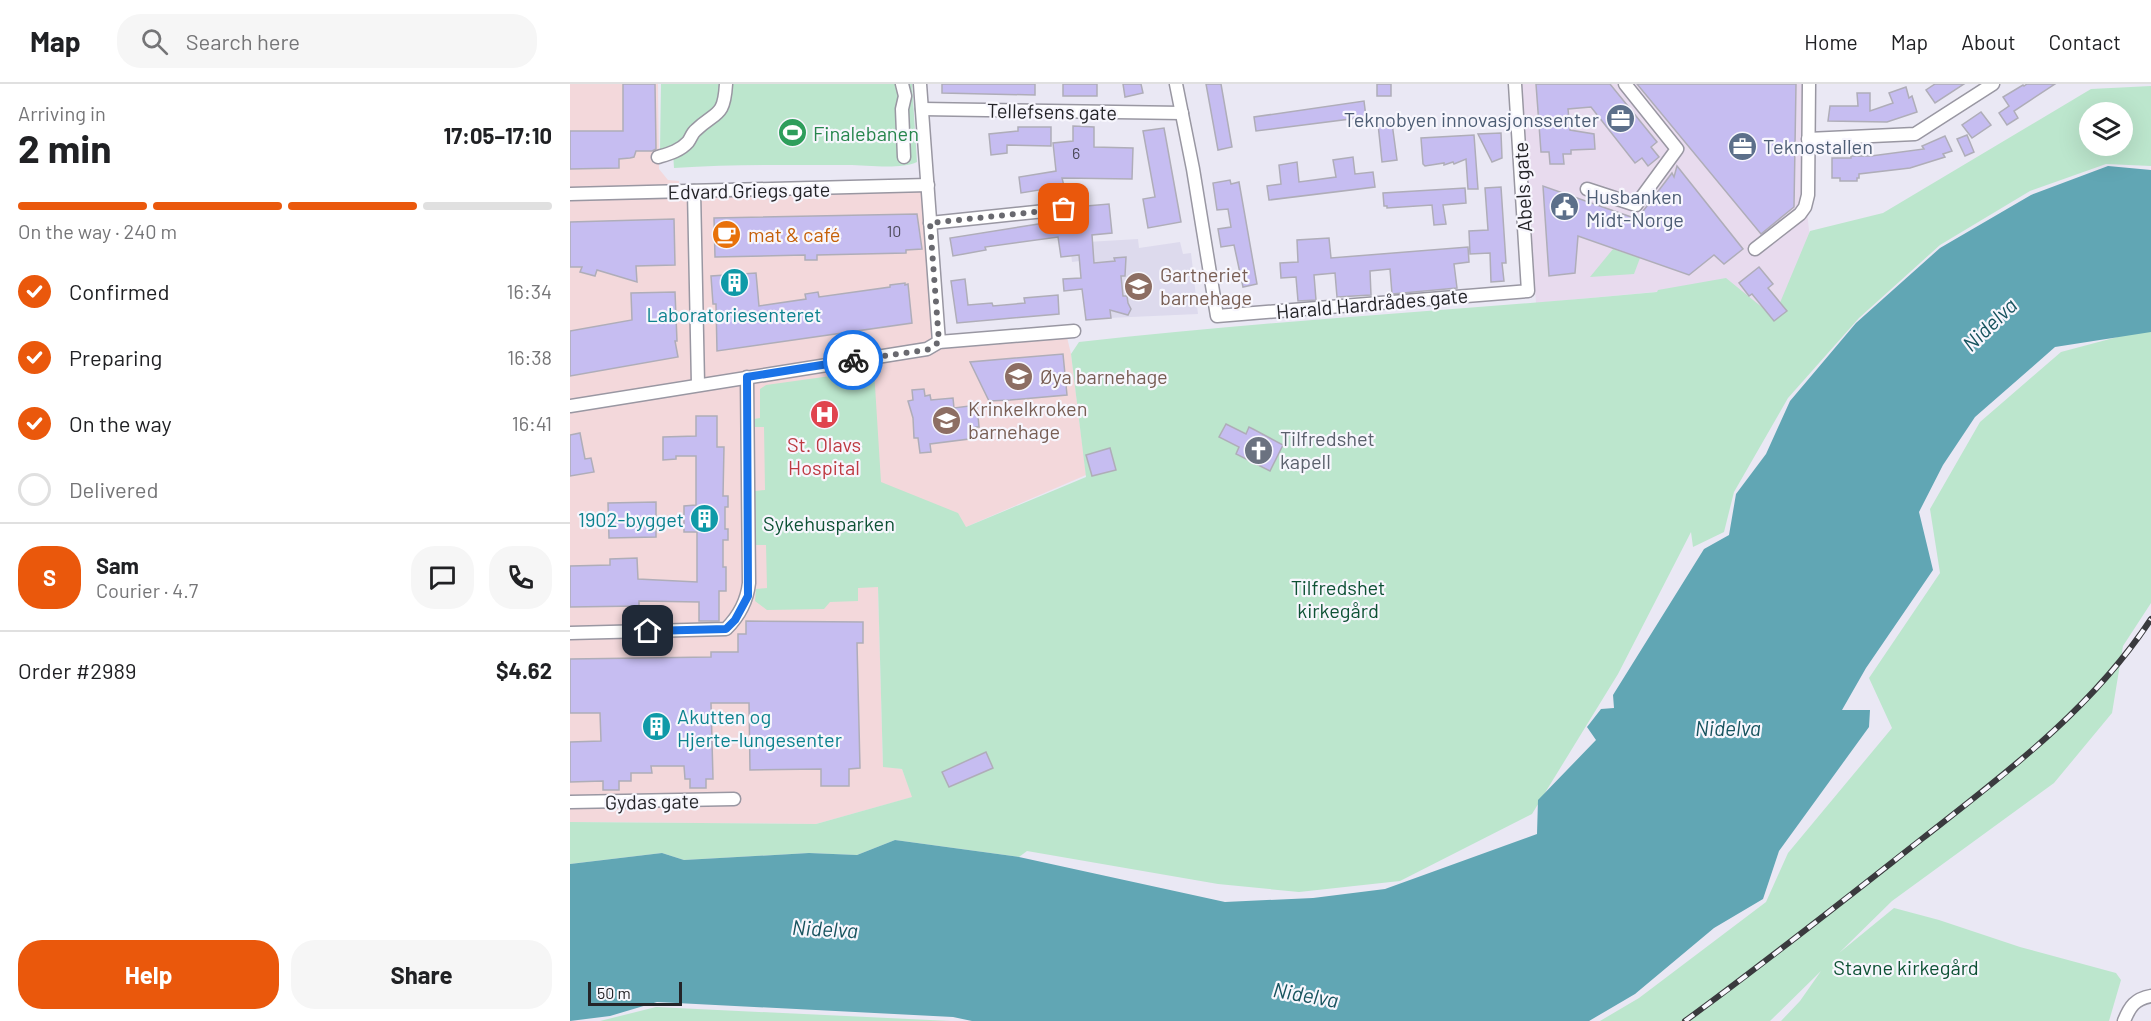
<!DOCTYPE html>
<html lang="en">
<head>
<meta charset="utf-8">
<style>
  :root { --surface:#fff; --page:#f6f6f6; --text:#202124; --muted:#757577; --line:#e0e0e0; --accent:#ea580c }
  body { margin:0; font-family:Barlow,sans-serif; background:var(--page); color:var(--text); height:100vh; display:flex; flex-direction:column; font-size:22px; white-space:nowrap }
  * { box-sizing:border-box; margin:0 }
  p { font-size:20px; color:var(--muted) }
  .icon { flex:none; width:33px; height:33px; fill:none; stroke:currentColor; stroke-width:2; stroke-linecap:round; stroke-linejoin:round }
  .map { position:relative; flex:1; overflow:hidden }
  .side { display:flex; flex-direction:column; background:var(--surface); width:570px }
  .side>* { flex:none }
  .buttons { position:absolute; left:1509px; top:18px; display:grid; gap:12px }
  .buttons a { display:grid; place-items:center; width:54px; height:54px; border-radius:50%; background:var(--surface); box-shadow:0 6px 24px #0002; font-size:30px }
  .scale { position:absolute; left:18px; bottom:15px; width:94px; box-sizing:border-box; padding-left:6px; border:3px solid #242428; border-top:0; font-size:16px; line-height:21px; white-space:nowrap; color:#242428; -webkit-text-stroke:4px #f7f6fd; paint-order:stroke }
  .pin { position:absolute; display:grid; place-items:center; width:51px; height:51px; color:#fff; margin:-26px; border-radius:12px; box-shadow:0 3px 9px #0006 }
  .courier { position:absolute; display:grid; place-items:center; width:60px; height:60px; margin:-30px; border:4px solid #1a73e8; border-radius:50%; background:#fff; color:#222; box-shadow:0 2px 8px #0007 }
  .summary em { font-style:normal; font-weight:700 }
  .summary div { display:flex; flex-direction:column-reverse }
  .summary { display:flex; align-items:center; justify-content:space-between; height:102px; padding:0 18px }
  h1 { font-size:39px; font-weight:700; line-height:45px }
  .bar { display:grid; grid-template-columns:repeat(4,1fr); gap:9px 6px; align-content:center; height:72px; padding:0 18px }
  .bar i { height:8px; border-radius:4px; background:var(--line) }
  .bar .active { background:var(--accent) }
  .bar p { grid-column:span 4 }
  .line { display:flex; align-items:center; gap:15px; padding:0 18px; border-top:2px solid var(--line) }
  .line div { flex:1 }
  .round { display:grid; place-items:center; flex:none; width:63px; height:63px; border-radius:24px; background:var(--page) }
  ol { padding:0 18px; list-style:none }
  li { display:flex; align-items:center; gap:18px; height:66px }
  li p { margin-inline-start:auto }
  li .icon { padding:6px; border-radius:50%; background:var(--accent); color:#fff; stroke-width:4 }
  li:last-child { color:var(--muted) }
  li i { width:33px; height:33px; border:3px solid var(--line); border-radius:50% }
  .cta { display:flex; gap:12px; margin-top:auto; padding:12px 18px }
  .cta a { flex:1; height:69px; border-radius:24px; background:var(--accent); color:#fff; font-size:24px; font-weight:700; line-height:69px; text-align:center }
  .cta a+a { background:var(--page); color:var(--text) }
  header { display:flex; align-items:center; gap:36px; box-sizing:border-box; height:84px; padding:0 30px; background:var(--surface); border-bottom:2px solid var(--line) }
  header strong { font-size:28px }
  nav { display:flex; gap:33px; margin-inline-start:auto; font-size:21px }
  .search { width:420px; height:54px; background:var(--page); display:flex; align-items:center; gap:15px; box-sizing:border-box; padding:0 21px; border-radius:24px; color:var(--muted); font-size:22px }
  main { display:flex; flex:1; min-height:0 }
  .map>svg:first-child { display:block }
</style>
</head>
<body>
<header>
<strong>Map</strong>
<div class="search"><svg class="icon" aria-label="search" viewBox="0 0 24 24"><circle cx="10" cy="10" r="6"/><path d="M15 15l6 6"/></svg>Search here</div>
<nav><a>Home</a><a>Map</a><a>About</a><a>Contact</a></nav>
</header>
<main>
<section class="side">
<div class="summary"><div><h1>2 min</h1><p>Arriving in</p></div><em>17:05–17:10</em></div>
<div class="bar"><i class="active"></i><i class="active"></i><i class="active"></i><i></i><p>On the way · 240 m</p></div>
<ol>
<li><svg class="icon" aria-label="check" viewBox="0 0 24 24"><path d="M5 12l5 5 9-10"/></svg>Confirmed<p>16:34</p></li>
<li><svg class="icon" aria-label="check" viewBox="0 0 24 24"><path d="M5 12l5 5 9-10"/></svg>Preparing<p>16:38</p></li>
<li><svg class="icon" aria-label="check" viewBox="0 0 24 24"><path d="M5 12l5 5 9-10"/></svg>On the way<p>16:41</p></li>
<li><i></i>Delivered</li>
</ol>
<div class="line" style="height:108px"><b class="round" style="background:var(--accent);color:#fff">S</b><div><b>Sam</b><p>Courier · 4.7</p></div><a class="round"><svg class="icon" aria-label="chat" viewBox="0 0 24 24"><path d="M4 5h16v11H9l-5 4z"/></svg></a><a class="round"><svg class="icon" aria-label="phone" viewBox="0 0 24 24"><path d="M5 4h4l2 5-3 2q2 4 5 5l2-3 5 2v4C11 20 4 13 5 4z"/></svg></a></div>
<div class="line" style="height:78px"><div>Order #2989</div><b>$4.62</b></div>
<div class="cta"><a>Help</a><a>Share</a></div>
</section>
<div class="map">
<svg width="1581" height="937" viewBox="0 0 1581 937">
  <rect width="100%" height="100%" fill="#eae8f4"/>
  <path fill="#e8dbee" d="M951 0H1233V90L1243 183 1194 250 1160 201 966 219Z"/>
  <path fill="#dddaed" d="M568 155 569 164 610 158 613 170 621 169 628 230 516 235 510 177 502 178 500 159Z"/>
  <path fill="#f3d8db" d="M0 0H88L89 85 98 96 109 97V108L358 101 369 258 496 249 501 270 516 391 396 443 308 502 313 682 332 685 343 713 246 740 0 738Z"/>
  <g fill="#bce6cd" fill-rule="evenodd">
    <path d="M91 0H342L347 78C330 86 297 81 278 81 220 81 162 80 104 84L103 68 90 67Z"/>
    <path d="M1581 2V82L1536 80 1460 107 1370 161 1289 234 1218 314 1164 408 1154 448 1123 463 1121 448 1048 590 962 730 830 797 729 808 648 800 457 767 449 773 325 756 287 771 239 769 114 776 92 769 0 780V738L246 740 342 713 332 685 313 683 308 503 288 504V517L260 518 254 525 197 526 185 517 186 505 197 504 196 461H186L185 407 195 406 194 343H184V335L190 334V305L196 301 304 286 311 398 388 429 396 443 516 393 501 270 509 258C701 236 895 226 1087 208L1088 206 1156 194 1204 233 1240 147 1313 129 1521 5ZM1520 28H1552V62H1520Z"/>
    <path d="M1043 165 1070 174 1064 190 1020 193Z"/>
    <path d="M1581 244V519L1553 562 1542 629 1484 699 1322 817 1269 869 1324 824 1369 836 1450 863 1546 889 1551 896 1539 937H1211L1230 917 1251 887 1200 937H1030L1069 914 1196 818 1218 769 1322 644 1299 594 1370 489 1360 425 1410 338 1491 268Z"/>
    <path d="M86 923 381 937H30Z"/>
  </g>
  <path fill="#61a6b4" d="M1538 82 1581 86V248L1485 263 1405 333 1373 381 1349 428 1363 486 1296 584 1272 626H1300L1299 643 1209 767 1193 815 1144 844 1065 910 1019 937H402L383 933 87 918 40 932 0 937V780L92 769 114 776 239 769 287 771 325 756 449 773 655 818 743 814 815 805 967 750 968 716 1026 656 1017 643 1031 625 1044 624 1043 611 1134 465 1159 451 1166 410 1196 370 1220 317 1286 239 1370 164 1461 111Z"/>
  <g fill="#c6bdf1" stroke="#afadb8" stroke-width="1.5">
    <path d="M53 0H85L86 65 82 67H66L64 73 60 74 49 75V84L0 85V47H53Z"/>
    <path d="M372 0H465V11L372 9Z"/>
    <rect x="493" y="0" width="34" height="12"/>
    <path d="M553 0H571L573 9 555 13Z"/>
    <path d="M636 0H651L662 63 648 66Z"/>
    <rect x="807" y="0" width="14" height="12"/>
    <path d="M966 0H1040L1087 58 1081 63 1089 73 1078 82 1072 74 1065 79 1021 23 998 25 1000 46 1024 50 1025 65 1001 66V70H993L994 80H980L979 68H971Z"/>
    <path d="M1067 0H1226L1224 123 1191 150Z"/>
    <path d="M1365 0H1394L1365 19 1356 6Z"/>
    <path d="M1457 0H1485L1444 27 1448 34 1437 41 1429 29 1439 22 1433 13 1453 1 1454 2Z"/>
    <path d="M1336 3 1339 14 1342 12 1347 28 1317 38 1258 37 1260 22H1288L1287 9H1300V27L1323 19 1319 9Z"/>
    <path d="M794 17 796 33 686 47 684 33Z"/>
    <path d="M1411 28 1421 41 1402 54 1392 41Z"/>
    <path d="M822 39 827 76 812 78 808 40Z"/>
    <path d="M503 42 524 43V63L563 64 562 95 492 94 494 102 451 109 449 93 486 87 483 59 503 57Z"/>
    <path d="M448 43H481V62L437 61V69L421 71 419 50 448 47Z"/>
    <path d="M594 44 611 138 578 144 573 115 585 113 573 47Z"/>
    <path d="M931 49 932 74 922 78 908 50Z"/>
    <path d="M904 51 908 105H898L896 75 884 80 883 78 874 81V79L855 82 853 80 851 54Z"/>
    <path d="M1397 51 1404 68 1395 72 1387 55Z"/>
    <path d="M1375 52 1382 67 1373 70 1375 73 1340 84 1289 90V94H1287V97H1270V94H1262V74H1281V72H1301L1354 65 1352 62Z"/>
    <path d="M783 73 785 90 803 88 805 103 699 116 697 102 711 100 709 81 727 78 729 98 766 93 763 76Z"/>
    <path d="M1107 82 1173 165 1154 180 1144 171 1119 191 1008 152 1005 189 979 192 973 102 1067 135 1102 89 1104 93Z"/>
    <path d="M660 96 661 100 669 98 687 200 673 203 664 161 651 163 648 145 661 143 658 125 647 126 643 99Z"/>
    <path d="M931 103 936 179H932L934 197 921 198 920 169 900 170 899 147 918 146 915 104Z"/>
    <path d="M895 104 896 119 873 121 876 140 864 141 862 121 817 124V122H814L813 109Z"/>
    <path d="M539 120 542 149 522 151 524 179 545 177 544 174 556 173 555 192H551L553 212H557L558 219 561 225 558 231 540 226 541 234 516 236 512 205 494 207 493 195 511 194 509 171 491 173 488 153 415 163 416 166 383 172 380 154 506 134 505 123Z"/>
    <path d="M347 130 352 165 336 166V169L247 171V176H235V171L145 173 144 134Z"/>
    <path d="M104 135 105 181 66 182 67 198 27 186 25 192 10 188 12 183H0V138Z"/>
    <path d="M759 154 761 174 898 163 899 178 884 180 887 204 822 210 820 185 800 187 801 211 767 213 765 189 744 191 746 216 728 217 726 193 711 194 710 179 728 178 727 156Z"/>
    <path d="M1189 183 1203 200 1198 204 1217 227 1204 237 1182 210 1179 212 1169 199Z"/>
    <path d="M186 189 189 222 236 215 235 210 248 208 249 213 320 203V201L335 199V201L338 200 342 239 147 267 146 220H143L141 192Z"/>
    <path d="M395 195 398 221 422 219 423 222 455 219 454 214 488 211 489 230 387 239 381 197Z"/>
    <path d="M105 208 107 257H105L108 273 0 292V247L62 236 61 209Z"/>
    <path d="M493 270 497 311 440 316 419 317 400 278Z"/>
    <path d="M354 305 355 312 360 311 361 316 383 314 384 324 407 321 409 343H406L407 354 360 360 361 368 350 369 348 354H344L343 334 338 317 343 316 342 306Z"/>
    <path d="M126 332H147V363H154L153 412H158V423H155V445H158V456H153V483H156V507H149V537H129V518L69 517V522L0 523V482L40 481V475L67 474 68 495 127 498V448H114V422L126 421V372H106V375L93 376V353L126 352Z"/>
    <path d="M656 340 676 350 679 343 683 345 713 361 700 387 666 370 669 363 649 353Z"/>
    <path d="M10 349 15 375 21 374 24 388 0 392V351Z"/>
    <path d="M540 364 546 386 522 392 516 371Z"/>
    <path d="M86 418V453L39 454 38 419Z"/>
    <path d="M176 537 293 538V559H287L290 684 279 685V702H251V685L180 686 179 619H141L143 695H136V704H120V695H115L114 682H81L82 689H61V697H49V706H33V697L0 698V658L31 657 30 629H0V575L141 573V568H168V550H176Z"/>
    <path d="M416 668 423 684 379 703 372 688Z"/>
  </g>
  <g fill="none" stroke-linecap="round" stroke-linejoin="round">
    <defs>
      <g id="minor">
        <path d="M332 0 335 12 332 25 334 73"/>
        <path d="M350 0 369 258"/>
        <path d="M606 0 623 85 647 232 958 207 945 0"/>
        <path d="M352 25 612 29"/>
        <path d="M1238 55 1345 50 1423 0"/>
        <path d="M88 73C98 70 110 67 118 58 121 54 122 49 126 46 146 27 154 34 156 0"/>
        <path d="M1017 105 1066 121 1107 65 1055 0"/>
        <path d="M124 107 128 300"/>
        <path d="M0 110 358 101"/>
        <path d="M360 139 494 125"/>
        <path d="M1185 165 1230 130 1235 123 1238 111 1239 0"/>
        <path d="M0 322 357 265 369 258 504 247"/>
        <path d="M0 549 156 545C169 532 177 518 179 499L177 293"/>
        <path d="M0 718 164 715"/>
        <path d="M1554 937C1560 922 1565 915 1581 912"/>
      </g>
    </defs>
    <use href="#minor" stroke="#9997a2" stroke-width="15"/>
    <use href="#minor" stroke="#fff" stroke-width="12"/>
    <defs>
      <path id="rail" d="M1115 937C1196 878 1274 816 1353 754 1436 689 1522 625 1581 535"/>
    </defs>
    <use href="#rail" stroke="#3a3a3e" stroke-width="6"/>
    <use href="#rail" stroke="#f7f6fd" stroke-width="4" stroke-dasharray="11" stroke-linecap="butt"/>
  </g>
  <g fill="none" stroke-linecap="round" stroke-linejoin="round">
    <path stroke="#69696f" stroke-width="6" stroke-dasharray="0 10.8" d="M283 276 357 266 369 258 360 139 494 125"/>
    <path stroke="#1a73e8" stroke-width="8" d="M78 547 156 545 165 536 178 512 177 293 283 276"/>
  </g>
  <defs>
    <symbol id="office-disc" viewBox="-11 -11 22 22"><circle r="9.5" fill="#5c6f8a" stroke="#f7f6fd"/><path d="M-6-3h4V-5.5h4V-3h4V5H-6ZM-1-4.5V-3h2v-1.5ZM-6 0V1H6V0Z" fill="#fff"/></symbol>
    <symbol id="stadium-disc" viewBox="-11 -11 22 22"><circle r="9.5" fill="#2e9e5b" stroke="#f7f6fd"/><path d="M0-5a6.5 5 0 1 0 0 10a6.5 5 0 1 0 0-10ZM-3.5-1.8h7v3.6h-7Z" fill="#fff"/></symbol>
    <symbol id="civic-disc" viewBox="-11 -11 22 22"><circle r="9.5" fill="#5c6f8a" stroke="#f7f6fd"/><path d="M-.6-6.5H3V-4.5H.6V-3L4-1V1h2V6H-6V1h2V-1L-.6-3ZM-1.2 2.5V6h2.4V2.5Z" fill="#fff"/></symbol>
    <symbol id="cafe-disc" viewBox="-11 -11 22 22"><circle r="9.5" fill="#e8710a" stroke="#f7f6fd"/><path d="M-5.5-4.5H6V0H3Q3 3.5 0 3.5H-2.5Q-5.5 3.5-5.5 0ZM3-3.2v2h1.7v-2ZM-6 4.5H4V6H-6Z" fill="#fff"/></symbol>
    <symbol id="building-disc" viewBox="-11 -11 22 22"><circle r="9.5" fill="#0f9aa8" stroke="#f7f6fd"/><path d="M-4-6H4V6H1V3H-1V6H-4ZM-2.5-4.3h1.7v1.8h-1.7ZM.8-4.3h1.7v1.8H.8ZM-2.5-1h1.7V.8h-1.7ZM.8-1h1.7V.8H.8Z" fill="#fff"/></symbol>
    <symbol id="school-disc" viewBox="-11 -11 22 22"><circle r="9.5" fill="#8d6e63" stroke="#f7f6fd"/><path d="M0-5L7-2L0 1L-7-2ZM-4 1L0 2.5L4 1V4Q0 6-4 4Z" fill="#fff"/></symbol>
    <symbol id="hospital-disc" viewBox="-11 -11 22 22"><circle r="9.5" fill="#e0444e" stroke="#f7f6fd"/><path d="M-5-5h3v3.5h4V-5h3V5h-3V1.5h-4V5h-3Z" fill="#fff"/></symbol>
    <symbol id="church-disc" viewBox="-11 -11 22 22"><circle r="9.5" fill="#6b7280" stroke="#f7f6fd"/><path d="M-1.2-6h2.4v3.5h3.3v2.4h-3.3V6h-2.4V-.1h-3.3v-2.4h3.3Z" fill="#fff"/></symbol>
  </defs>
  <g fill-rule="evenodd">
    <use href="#office-disc" x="1034" y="18" width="33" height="33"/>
    <use href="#stadium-disc" x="206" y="32" width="33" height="33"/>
    <use href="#office-disc" x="1156" y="46" width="33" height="33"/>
    <use href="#civic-disc" x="978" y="106" width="33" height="33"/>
    <use href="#cafe-disc" x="140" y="134" width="33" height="33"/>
    <use href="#building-disc" x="148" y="182" width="33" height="33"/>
    <use href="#school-disc" x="552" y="186" width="33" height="33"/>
    <use href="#school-disc" x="432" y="276" width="33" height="33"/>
    <use href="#hospital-disc" x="238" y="314" width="33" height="33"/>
    <use href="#school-disc" x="360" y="320" width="33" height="33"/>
    <use href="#church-disc" x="672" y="350" width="33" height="33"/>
    <use href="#building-disc" x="118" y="418" width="33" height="33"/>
    <use href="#building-disc" x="70" y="626" width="33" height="33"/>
  </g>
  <g text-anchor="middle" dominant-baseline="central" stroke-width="4.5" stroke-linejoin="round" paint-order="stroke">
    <g font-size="16" fill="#4c4a5a">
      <text x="506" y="68">6</text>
      <text x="324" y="146">10</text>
    </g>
    <g font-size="20" fill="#242428" stroke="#f7f6fd">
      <text transform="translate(482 27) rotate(1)">Tellefsens gate</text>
      <text transform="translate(952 103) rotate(-93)">Abels gate</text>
      <text transform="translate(179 106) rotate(-1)">Edvard Griegs gate</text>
      <text transform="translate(802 219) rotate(-5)">Harald Hardrådes gate</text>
      <text transform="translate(82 717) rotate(-1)">Gydas gate</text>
    </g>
    <g font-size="20" fill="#4e5e75" stroke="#f7f6fd" text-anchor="start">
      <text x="1029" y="35" text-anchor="end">Teknobyen innovasjonssenter</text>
      <text x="1193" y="62">Teknostallen</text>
      <text x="1016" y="112">Husbanken<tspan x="1016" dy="23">Midt-Norge</tspan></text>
    </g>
    <g font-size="20" fill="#27864d" stroke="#f7f6fd" text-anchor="start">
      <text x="243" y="49">Finalebanen</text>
    </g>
    <g font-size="20" fill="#c56008" stroke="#f7f6fd" text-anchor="start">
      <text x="178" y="150">mat &amp; café</text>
    </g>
    <g font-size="20" fill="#785e54" stroke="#f7f6fd" text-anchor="start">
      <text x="590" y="190">Gartneriet<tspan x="590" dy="23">barnehage</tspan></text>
      <text x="470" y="292">Øya barnehage</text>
      <text x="398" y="324">Krinkelkroken<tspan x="398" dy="23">barnehage</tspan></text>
    </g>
    <g font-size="20" fill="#0d838f" stroke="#f7f6fd">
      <text x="164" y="230">Laboratoriesenteret</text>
      <text x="114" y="435" text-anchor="end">1902-bygget</text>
      <text x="107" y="632" text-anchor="start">Akutten og<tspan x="107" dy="23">Hjerte-lungesenter</tspan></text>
    </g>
    <g font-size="20" fill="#5b616d" stroke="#f7f6fd" text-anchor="start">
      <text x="710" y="354">Tilfredshet<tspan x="710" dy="23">kapell</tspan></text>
    </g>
    <g font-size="20" fill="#be3a42" stroke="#f7f6fd">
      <text x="254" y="360">St. Olavs<tspan x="254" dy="23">Hospital</tspan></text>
    </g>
    <g font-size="20" fill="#0e5235" stroke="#f7f6fd">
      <text x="259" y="439">Sykehusparken</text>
      <text x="768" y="503">Tilfredshet<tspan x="768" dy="23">kirkegård</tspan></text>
      <text x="1336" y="883">Stavne kirkegård</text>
    </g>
    <g font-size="21" font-style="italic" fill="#17535e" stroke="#f7f6fd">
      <text transform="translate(1419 240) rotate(-44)">Nidelva</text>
      <text x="1158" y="643">Nidelva</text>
      <text transform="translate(255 844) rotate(3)">Nidelva</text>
      <text transform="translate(736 910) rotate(10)">Nidelva</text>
    </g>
  </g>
</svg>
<div class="buttons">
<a><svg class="icon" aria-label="layers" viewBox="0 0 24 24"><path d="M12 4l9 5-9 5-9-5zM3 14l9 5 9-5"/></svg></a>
</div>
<div class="scale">50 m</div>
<div class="pin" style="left:494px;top:125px;background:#ea580c"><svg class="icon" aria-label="bag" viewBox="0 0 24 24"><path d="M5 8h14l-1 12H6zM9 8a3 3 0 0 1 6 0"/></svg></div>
<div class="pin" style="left:78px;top:547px;background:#1f2937"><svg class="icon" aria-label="home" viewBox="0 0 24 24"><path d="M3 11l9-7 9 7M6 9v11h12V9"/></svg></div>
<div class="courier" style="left:283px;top:276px"><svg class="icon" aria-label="bike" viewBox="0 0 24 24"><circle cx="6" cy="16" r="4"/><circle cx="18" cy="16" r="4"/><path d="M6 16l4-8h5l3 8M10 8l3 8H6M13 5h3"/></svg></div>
</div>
</main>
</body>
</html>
